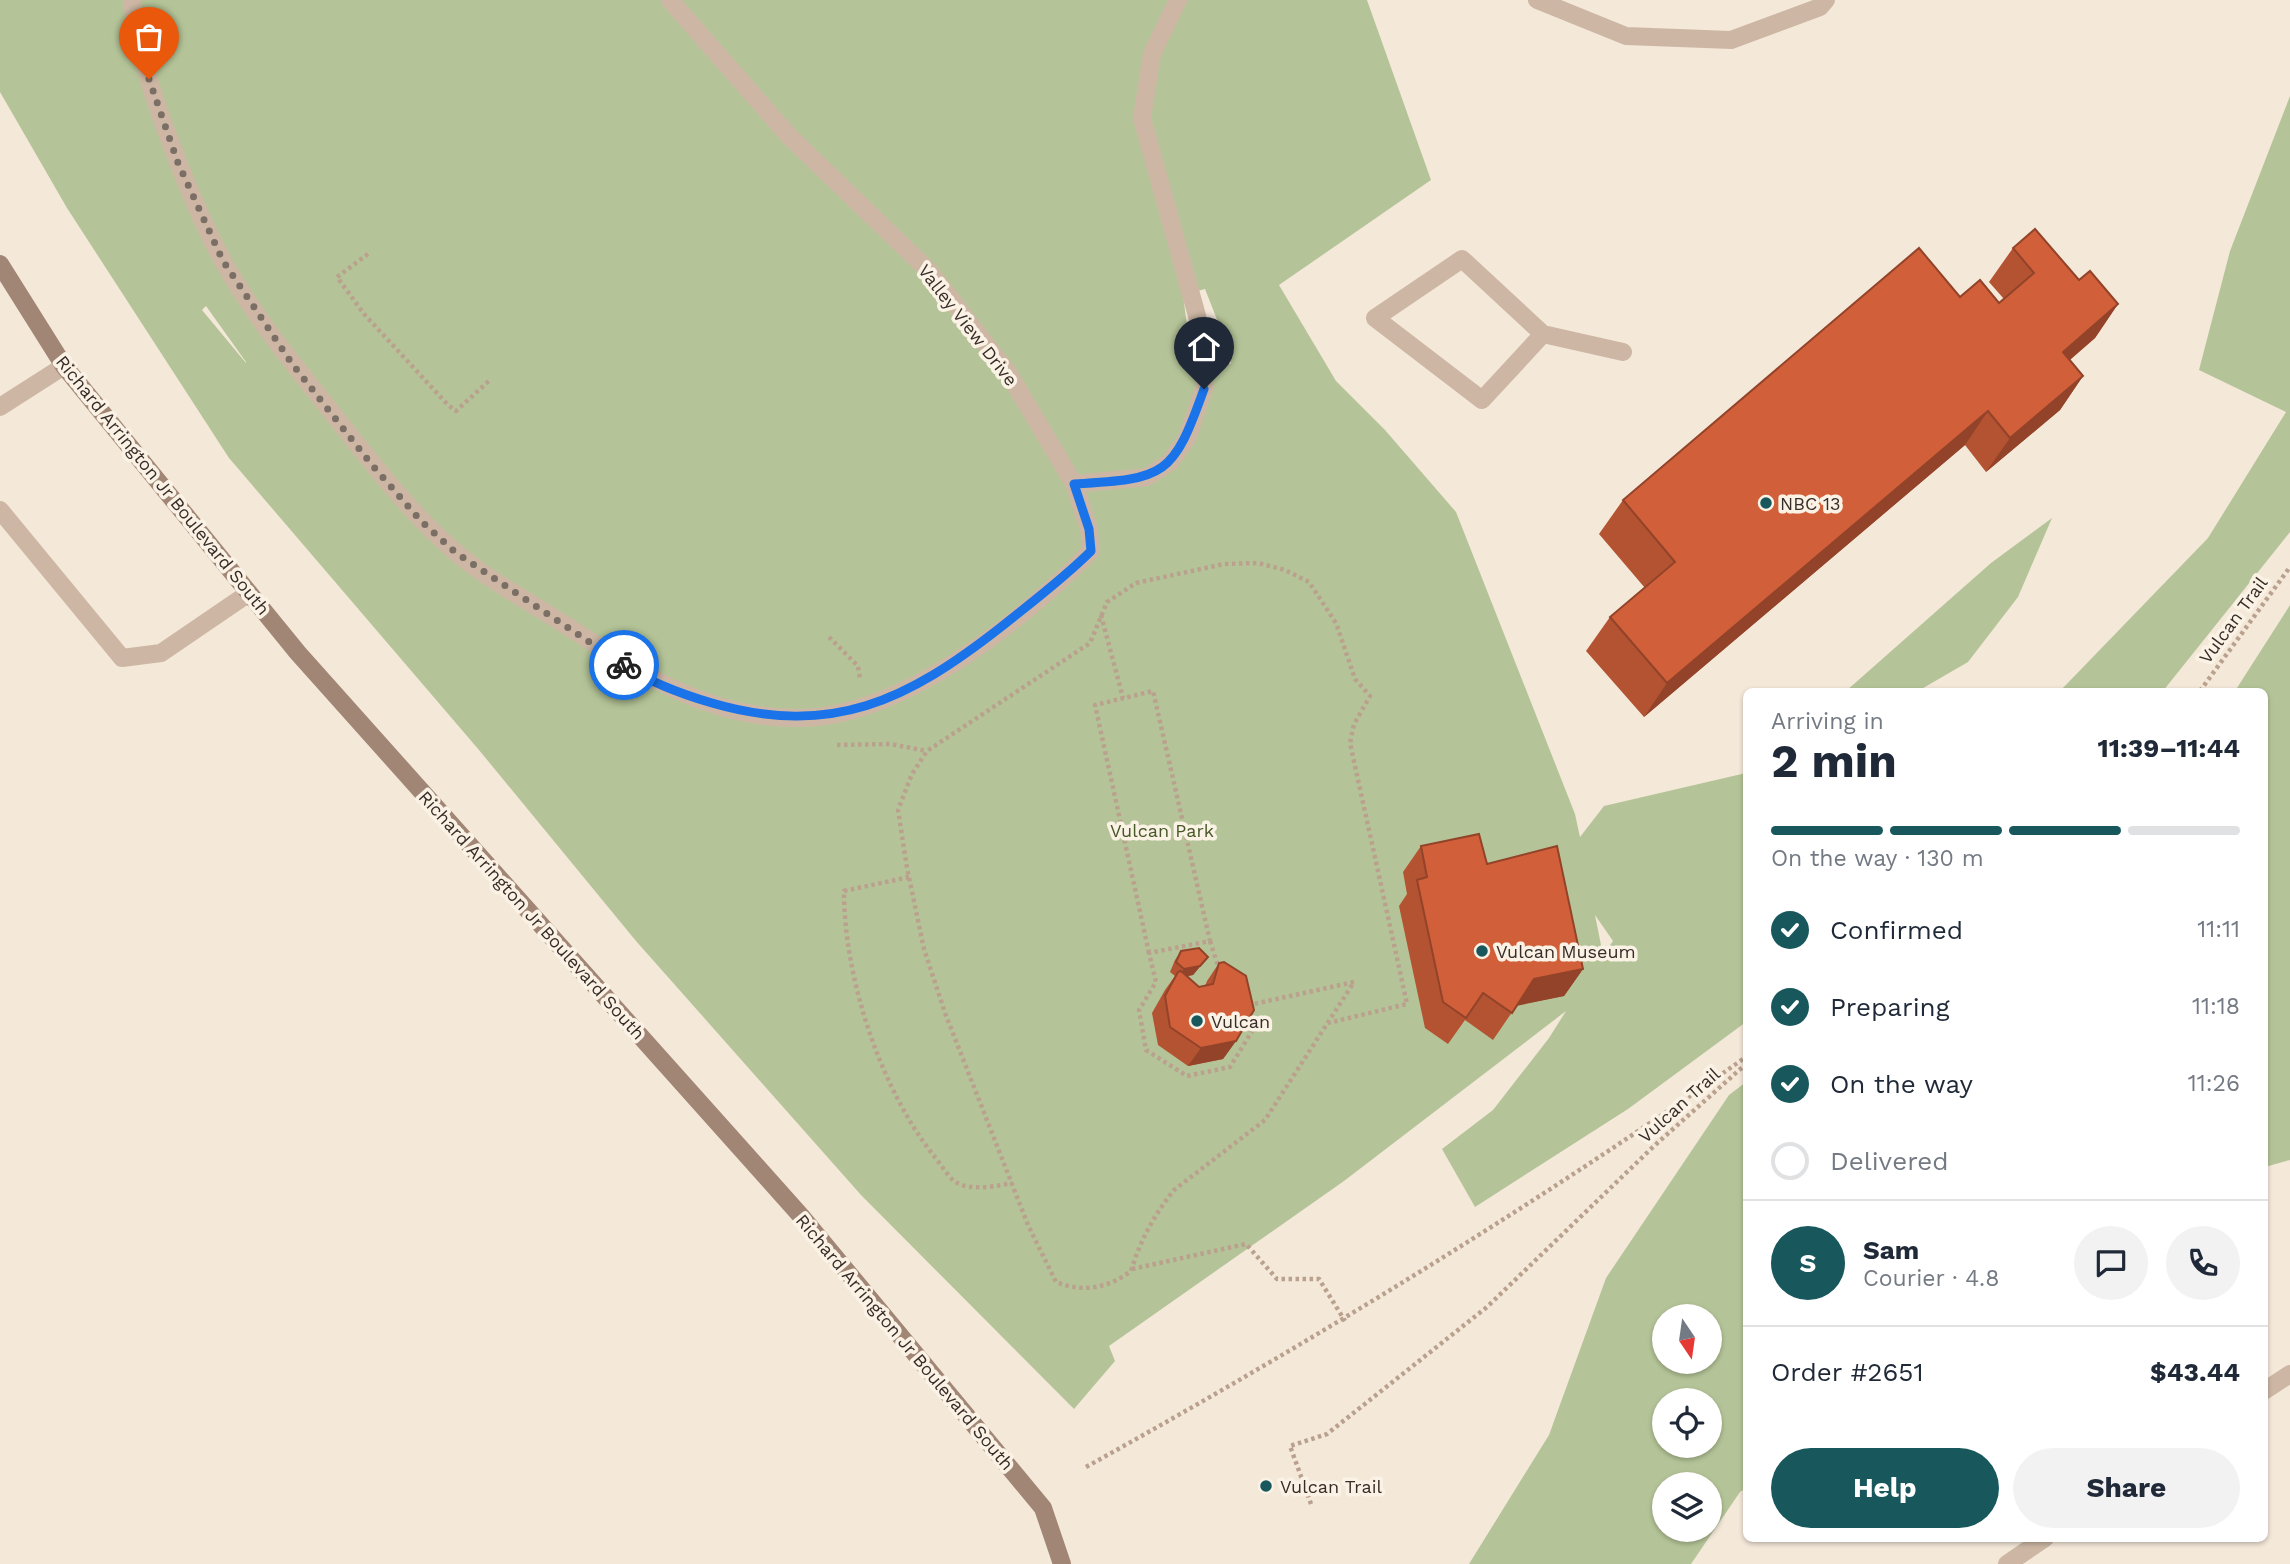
<!DOCTYPE html>
<html lang="en">
<head>
<meta charset="utf-8">
<style>
  :root { --surface:#fff; --page:#f2f2f3; --text:#1f2937; --muted:#747a83; --line:#e0e1e3; --accent:#18585d }
  body { margin:0; font-family:"Work Sans",sans-serif; background:var(--page); color:var(--text); height:100vh; display:flex; flex-direction:column; font-size:26px; white-space:nowrap }
  * { box-sizing:border-box; margin:0 }
  p { font-size:23px; color:var(--muted) }
  .icon { flex:none; width:38px; height:38px; fill:none; stroke:currentColor; stroke-width:2; stroke-linecap:round; stroke-linejoin:round }
  .map { position:relative; flex:1; overflow:hidden }
  .side { position:absolute; left:1743px; top:688px; width:525px; height:854px; display:flex; flex-direction:column; background:var(--surface); border-radius:10px; box-shadow:0 2px 5px #0004 }
  .side>* { flex:none }
  .needle { width:46px; rotate:167deg }
  .controls { position:absolute; left:1652px; top:1304px; display:grid; gap:14px }
  .controls a { display:grid; place-items:center; width:70px; height:70px; border-radius:50%; background:var(--surface); box-shadow:0 2px 5px #0004; font-size:35px }
  .pin { position:absolute; display:grid; place-items:center; width:60px; height:60px; color:#fff; margin:-72px -30px; border-radius:50% 50% 50% 0; rotate:-45deg; box-shadow:0 0 7px #0007 }
  .pin .icon { rotate:45deg }
  .courier { position:absolute; display:grid; place-items:center; width:70px; height:70px; margin:-35px; border:5px solid #1a73e8; border-radius:50%; background:#fff; color:#222; box-shadow:0 2px 9px #0007 }
  .headline em { font-style:normal; font-weight:700 }
  .headline div { display:flex; flex-direction:column-reverse }
  .headline { display:flex; align-items:center; justify-content:space-between; height:119px; padding:0 28px }
  h1 { font-size:46px; font-weight:700; line-height:52px }
  .bar { display:grid; grid-template-columns:repeat(4,1fr); gap:10px 7px; align-content:center; height:84px; padding:0 28px }
  .bar i { height:9px; border-radius:5px; background:var(--line) }
  .bar .selected { background:var(--accent) }
  .bar p { grid-column:span 4 }
  .line { display:flex; align-items:center; gap:18px; padding:0 28px; border-top:2px solid var(--line) }
  .line div { flex:1 }
  .round { display:grid; place-items:center; flex:none; width:74px; height:74px; border-radius:37px; background:var(--page) }
  ol { padding:0 28px; list-style:none }
  li { display:flex; align-items:center; gap:21px; height:77px }
  li p { margin-inline-start:auto }
  li .icon { padding:7px; border-radius:50%; background:var(--accent); color:#fff; stroke-width:4 }
  li:last-child { color:var(--muted) }
  li i { width:38px; height:38px; border:4px solid var(--line); border-radius:50% }
  .button { display:flex; gap:14px; margin-top:auto; padding:14px 28px }
  .button a { flex:1; height:80px; border-radius:42px; background:var(--accent); color:#fff; font-size:28px; font-weight:700; line-height:80px; text-align:center }
  .button a+a { background:var(--page); color:var(--text) }
  .map>svg:first-child { display:block }
</style>
</head>
<body>
<div class="map">
<svg width="2290" height="1564" viewBox="0 0 2290 1564">
  <rect width="100%" height="100%" fill="#f4e8d9"/>
  <g fill="#b5c498" fill-rule="evenodd">
    <path d="M0 0H1367L1431 180 1279 285 1336 381 1385 430 1456 512 1575 814 1580 837 1604 806 1746 773V1022L1628 1109 1475 1207 1442 1149 1493 1110 1549 1038 1566 1011 1344 1181 1109 1346 1115 1361 1074 1409 861 1195 636 941 479 750 229 458 67 208 0 92ZM1205 289 1227 345 1231 364 1181 355 1189 341 1183 295ZM206 306 246 362V363L202 310ZM1595 915 1613 941 1603 955Z"/>
    <path d="M2290 96V532L2163 691H2060L2208 538 2286 412 2199 370 2230 251Z"/>
    <path d="M2052 518 2018 597 1968 662 1918 691H1846L1991 563Z"/>
    <path d="M2290 605V1160L2265 1167 2264 691H2235Z"/>
    <path d="M1746 1082V1488L1740 1492 1691 1564H1469L1549 1435 1606 1278 1729 1095ZM1664 1316H1710V1362H1664ZM1664 1400H1710V1446H1664ZM1664 1484H1710V1530H1664Z"/>
  </g>
  <g fill="none" stroke-linecap="round" stroke-linejoin="round">
    <g stroke="#b9a18e" stroke-width="4.5" stroke-dasharray="3.5 3.5" stroke-linecap="butt">
      <path d="M368 254 337 277 364 314 448 405 456 411 491 379"/>
      <path d="M1101 615 1123 698"/>
      <path d="M829 637 858 666 860 679"/>
      <path d="M2200 691 2290 567"/>
      <path d="M837 745 890 744 927 751"/>
      <path d="M909 877 844 891C844 977 880 1088 934 1156 940 1163 947 1175 954 1181 969 1192 996 1186 1012 1183"/>
      <path d="M1210 941 1219 969"/>
      <path d="M1149 953 1095 705 1153 691 1210 941 1149 953 1156 982 1139 1010 1146 1050 1187 1076 1230 1067 1254 1028 1249 1005 1354 982 1265 1120 1174 1190C1154 1215 1140 1241 1131 1271 1108 1288 1083 1293 1056 1282L1028 1225 945 1013 924 949 907 868 898 810 912 774 927 751 1090 643 1107 602 1136 583 1224 564 1258 563 1285 570 1309 582 1336 623 1355 679 1370 696 1354 724 1350 743 1407 1004 1328 1023"/>
      <path d="M1132 1269 1246 1244 1277 1279H1319L1345 1321"/>
      <path d="M1086 1467C1315 1340 1532 1207 1746 1057"/>
      <path d="M1311 1504 1290 1446 1327 1434 1487 1307 1654 1146 1746 1064"/>
    </g>
    <g stroke="#cdb7a4" stroke-width="18">
      <path d="M1543 334 1482 400 1375 318 1462 259 1543 334 1623 352"/>
      <path d="M0 407 64 366"/>
      <path d="M0 510 122 658 161 653 249 593"/>
    </g>
    <g stroke="#cdb7a4" stroke-width="18">
      <path d="M132 0C136 43 150 87 165 128 182 173 200 219 223 261 256 320 300 372 341 424 376 468 410 512 452 549 486 579 529 601 567 626 640 674 711 720 802 718 905 715 1021 621 1091 551L1089 529 1074 484 1009 374 930 272 789 136 670 0"/>
      <path d="M1537 0 1626 36 1731 40 1820 7 1826 0"/>
      <path d="M1074 484 1147 477 1170 462 1187 438 1204 389 1205 359 1199 323 1142 118 1152 54 1178 0"/>
      <path d="M2264 1391 2290 1374"/>
      <path d="M2007 1564 2045 1538"/>
    </g>
    <path stroke="#a18675" stroke-width="18" d="M0 264 64 366 298 653 801 1216 1043 1508 1062 1564"/>
  </g>
  <g fill="#b45332">
    <path d="M2013 248 2079 280 2118 304 2095 338 2070 360 2083 376 2060 410 1986 472 1965 445 1644 717 1586 651 1610 617 1645 588 1599 534 1623 500 1960 297 1999 303 2004 299 1989 282Z"/>
    <path d="M1421 846 1487 864 1583 969 1564 996 1517 1005 1493 1040 1465 1020 1448 1044 1425 1028 1399 906 1407 894 1403 872Z"/>
    <path d="M1181 951 1208 957 1193 975 1187 976 1199 987 1205 986 1207 981 1219 963 1236 1041 1223 1059 1188 1066 1158 1045 1152 1013 1165 990 1175 976 1170 972 1175 960Z"/>
  </g>
  <g fill="#924329">
    <path d="M2118 304 2095 338 2039 386 2063 352Z"/>
    <path d="M2083 376 2060 410 1986 472 2010 438Z"/>
    <path d="M1988 411 1965 445 1644 717 1667 683Z"/>
    <path d="M1208 957 1193 975 1178 978 1184 969Z"/>
    <path d="M1583 969 1564 996 1516 1006 1534 979Z"/>
    <path d="M1236 1041 1223 1059 1188 1066 1201 1048Z"/>
  </g>
  <g fill="#d1603a" stroke="#924329" stroke-width="2">
    <path d="M2035 229 2079 280 2090 271 2118 304 2063 352 2083 376 2010 438 1988 411 1667 683 1610 617 1675 562 1623 500 1919 248 1960 297 1980 280 1999 303 2034 273 2013 248Z"/>
    <path d="M1479 834 1487 864 1557 846 1583 969 1534 979 1512 1013 1483 993 1466 1018 1443 1002 1417 880 1427 877 1421 846Z"/>
    <path d="M1199 948 1208 957 1200 966 1184 969 1176 962 1181 951Z"/>
    <path d="M1224 962 1246 976 1254 1010 1236 1041 1201 1048 1170 1027 1165 996 1178 972 1181 971 1199 987 1213 984 1219 963Z"/>
  </g>
  <g fill="none" stroke-linecap="round" stroke-linejoin="round">
    <path stroke="#7a6e65" stroke-width="7" stroke-dasharray="0 12.6" d="M149 79 178 163 223 261 293 365 372 465 421 521 455 552 624 665"/>
    <path stroke="#1a73e8" stroke-width="9" d="M624 665C651 683 681 694 712 703 832 738 908 700 1001 627 1032 602 1063 579 1091 551L1089 529 1074 484C1166 479 1173 476 1204 389"/>
  </g>
  <g fill="#18585d" stroke="#fbf2e6" stroke-width="2.5">
    <circle cx="1766" cy="503" r="7"/>
    <circle cx="1482" cy="951" r="7"/>
    <circle cx="1197" cy="1021" r="7"/>
    <circle cx="1266" cy="1486" r="7"/>
  </g>
  <g text-anchor="middle" dominant-baseline="central" stroke-width="7" stroke-linejoin="round" paint-order="stroke">
    <g font-size="18" fill="#382c27" stroke="#fbf2e6">
      <text transform="translate(968 325) rotate(52)">Valley View Drive</text>
      <text transform="translate(163 485) rotate(51)">Richard Arrington Jr Boulevard South</text>
      <text transform="translate(2233 620) rotate(-54)">Vulcan Trail</text>
      <text transform="translate(532 915) rotate(48)">Richard Arrington Jr Boulevard South</text>
      <text transform="translate(1679 1105) rotate(-42)">Vulcan Trail</text>
      <text transform="translate(905 1342) rotate(50)">Richard Arrington Jr Boulevard South</text>
    </g>
    <g font-size="18" fill="#382c27" stroke="#fbf2e6" text-anchor="start">
      <text x="1780" y="503">NBC 13</text>
      <text x="1496" y="951">Vulcan Museum</text>
      <text x="1211" y="1021">Vulcan</text>
      <text x="1280" y="1486">Vulcan Trail</text>
    </g>
    <g font-size="18" fill="#465828" stroke="#fbf2e6">
      <text x="1162" y="830">Vulcan Park</text>
    </g>
  </g>
</svg>
<div class="controls">
<a><svg class="needle" viewBox="-14 -14 28 28"><path d="M0-13l5 13h-10z" fill="#e53935"/><path d="M0 13l5-13h-10z" fill="#747a83"/></svg></a>
<a><svg class="icon" aria-label="locate" viewBox="0 0 24 24"><circle cx="12" cy="12" r="6"/><path d="M12 2v4M12 18v4M2 12h4M18 12h4"/></svg></a>
<a><svg class="icon" aria-label="layers" viewBox="0 0 24 24"><path d="M12 4l9 5-9 5-9-5zM3 14l9 5 9-5"/></svg></a>
</div>
<div class="pin" style="left:149px;top:79px;background:#ea580c"><svg class="icon" aria-label="bag" viewBox="0 0 24 24"><path d="M5 8h14l-1 12H6zM9 8a3 3 0 0 1 6 0"/></svg></div>
<div class="pin" style="left:1204px;top:389px;background:#1f2937"><svg class="icon" aria-label="home" viewBox="0 0 24 24"><path d="M3 11l9-7 9 7M6 9v11h12V9"/></svg></div>
<div class="courier" style="left:624px;top:665px"><svg class="icon" aria-label="bike" viewBox="0 0 24 24"><circle cx="6" cy="16" r="4"/><circle cx="18" cy="16" r="4"/><path d="M6 16l4-8h5l3 8M10 8l3 8H6M13 5h3"/></svg></div>
<section class="side">
<div class="headline"><div><h1>2 min</h1><p>Arriving in</p></div><em>11:39–11:44</em></div>
<div class="bar"><i class="selected"></i><i class="selected"></i><i class="selected"></i><i></i><p>On the way · 130 m</p></div>
<ol>
<li><svg class="icon" aria-label="check" viewBox="0 0 24 24"><path d="M5 12l5 5 9-10"/></svg>Confirmed<p>11:11</p></li>
<li><svg class="icon" aria-label="check" viewBox="0 0 24 24"><path d="M5 12l5 5 9-10"/></svg>Preparing<p>11:18</p></li>
<li><svg class="icon" aria-label="check" viewBox="0 0 24 24"><path d="M5 12l5 5 9-10"/></svg>On the way<p>11:26</p></li>
<li><i></i>Delivered</li>
</ol>
<div class="line" style="height:126px"><b class="round" style="background:var(--accent);color:#fff">S</b><div><b>Sam</b><p>Courier · 4.8</p></div><a class="round"><svg class="icon" aria-label="chat" viewBox="0 0 24 24"><path d="M4 5h16v11H9l-5 4z"/></svg></a><a class="round"><svg class="icon" aria-label="phone" viewBox="0 0 24 24"><path d="M5 4h4l2 5-3 2q2 4 5 5l2-3 5 2v4C11 20 4 13 5 4z"/></svg></a></div>
<div class="line" style="height:91px"><div>Order #2651</div><b>$43.44</b></div>
<div class="button"><a>Help</a><a>Share</a></div>
</section>
</div>
</body>
</html>
